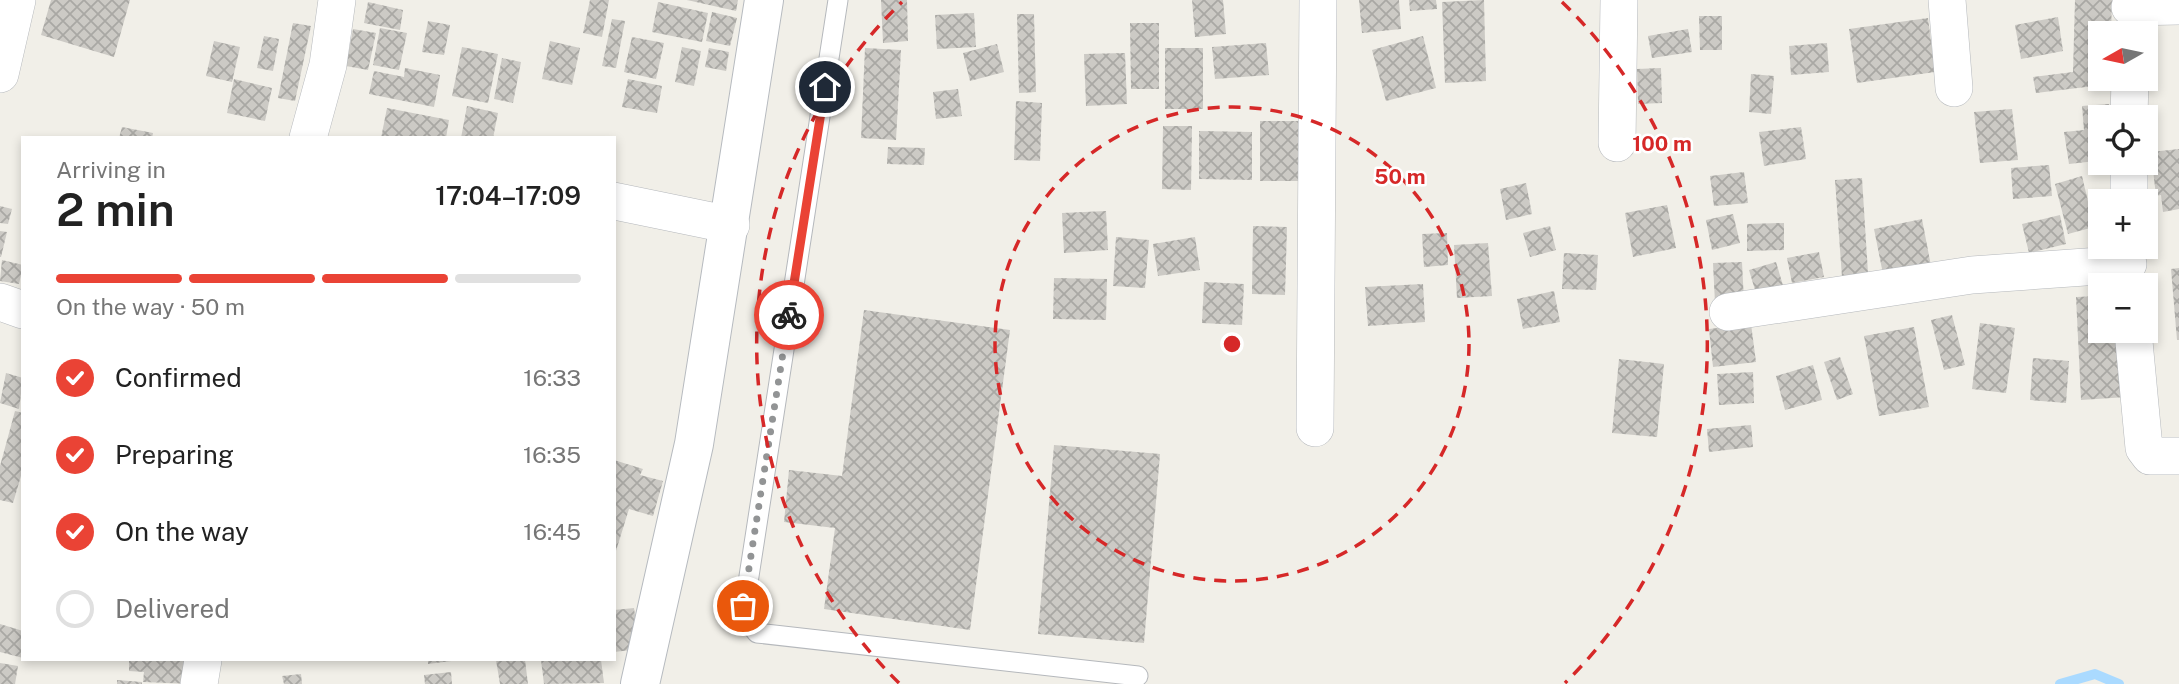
<!DOCTYPE html>
<html lang="en">
<head>
<meta charset="utf-8">
<style>
  :root { --surface:#fff; --page:#f2f2f2; --text:#222; --muted:#767676; --line:#e0e0e0; --accent:#ea4335 }
  body { margin:0; font-family:"Public Sans",sans-serif; background:var(--page); color:var(--text); height:100vh; display:flex; flex-direction:column; font-size:26px; white-space:nowrap }
  * { box-sizing:border-box; margin:0 }
  p { font-size:23px; color:var(--muted) }
  .icon { flex:none; width:38px; height:38px; fill:none; stroke:currentColor; stroke-width:2; stroke-linecap:round; stroke-linejoin:round }
  .map { position:relative; flex:1; overflow:hidden }
  .sheet { position:absolute; left:21px; top:136px; width:595px; height:525px; display:flex; flex-direction:column; background:var(--surface); border-radius:0px; box-shadow:0 4px 10px #0003 }
  .sheet>* { flex:none }
  .needle { width:46px; rotate:261deg }
  .controls { position:absolute; left:2088px; top:21px; display:grid; gap:14px }
  .controls a { display:grid; place-items:center; width:70px; height:70px; border-radius:0px; background:var(--surface); box-shadow:0 4px 10px #0003; font-size:35px }
  .pin { position:absolute; display:grid; place-items:center; width:60px; height:60px; color:#fff; margin:-30px; border:4px solid #fff; border-radius:50%; box-shadow:0 2px 7px #0007 }
  .courier { position:absolute; display:grid; place-items:center; width:70px; height:70px; margin:-35px; border:5px solid #ea4335; border-radius:50%; background:#fff; color:#222; box-shadow:0 2px 9px #0007 }
  .headline em { font-style:normal; font-weight:600 }
  .headline div { display:flex; flex-direction:column-reverse }
  .headline { display:flex; align-items:center; justify-content:space-between; height:119px; padding:0 35px }
  h1 { font-size:46px; font-weight:600; line-height:52px }
  .bar { display:grid; grid-template-columns:repeat(4,1fr); gap:10px 7px; align-content:center; height:84px; padding:0 35px }
  .bar i { height:9px; border-radius:5px; background:var(--line) }
  .bar .active { background:var(--accent) }
  .bar p { grid-column:span 4 }
  ol { padding:0 35px; list-style:none }
  li { display:flex; align-items:center; gap:21px; height:77px }
  li p { margin-inline-start:auto }
  li .icon { padding:7px; border-radius:50%; background:var(--accent); color:#fff; stroke-width:4 }
  li:last-child { color:var(--muted) }
  li i { width:38px; height:38px; border:4px solid var(--line); border-radius:50% }
  .map>svg:first-child { display:block }
</style>
</head>
<body>
<div class="map">
<svg width="2179" height="684" viewBox="0 0 2179 684">
  <defs>
    <pattern id="building-cross-hatch" width="8" height="8" patternUnits="userSpaceOnUse" patternTransform="scale(1.75)"><rect width="8" height="8" fill="#cccac5"/><path d="M0 0l8 8M0 8l8-8" fill="none" stroke="#a9a8a4"/></pattern>
  </defs>
  <rect width="100%" height="100%" fill="#f1efe8"/>
  <g fill="none" stroke-linecap="round" stroke-linejoin="round">
    <path stroke="#aadaff" stroke-width="10" d="M2060 684 2095 674 2119 684"/>
  </g>
  <g fill="url(#building-cross-hatch)">
    <path d="M51 0H130L114 57 41 35Z"/>
    <path d="M590 0H609L602 37 583 33Z"/>
    <path d="M687 0H738L736 11Z"/>
    <path d="M881 0H907L908 41 883 43Z"/>
    <path d="M1192 0H1223L1226 34 1195 37Z"/>
    <path d="M1359 0H1399L1401 29 1362 33Z"/>
    <path d="M1409 0H1436L1437 9 1410 11Z"/>
    <path d="M1484 0 1486 81 1445 83 1442 2Z"/>
    <path d="M2075 0H2112L2111 33H2100V79H2110L2111 84 2036 93 2033 77 2073 72Z"/>
    <path d="M368 2 403 10 400 30 364 23Z"/>
    <path d="M658 2 708 13 702 42 652 32Z"/>
    <path d="M712 12 737 18 730 46 706 41Z"/>
    <path d="M974 13 976 47 937 49 935 15Z"/>
    <path d="M1017 14H1034L1036 92 1019 93Z"/>
    <path d="M1699 16H1722V50H1700Z"/>
    <path d="M2058 17 2063 51 2021 59 2015 25Z"/>
    <path d="M1928 18 1935 72 1857 83 1849 29Z"/>
    <path d="M612 19 625 21 616 68 602 66Z"/>
    <path d="M428 21 450 25 444 55 422 52Z"/>
    <path d="M293 23 311 26 295 101 278 98Z"/>
    <path d="M1130 23H1159V89H1131Z"/>
    <path d="M380 28 407 33 399 70 373 65Z"/>
    <path d="M353 29 376 33 368 70 346 66Z"/>
    <path d="M1688 29 1692 52 1652 58 1648 36Z"/>
    <path d="M264 36 279 39 273 71 257 68Z"/>
    <path d="M1423 36 1436 88 1386 101 1372 50Z"/>
    <path d="M632 37 664 43 656 79 624 72Z"/>
    <path d="M214 41 240 47 232 82 206 76Z"/>
    <path d="M550 41 580 48 572 85 542 79Z"/>
    <path d="M1266 43 1269 75 1215 79 1212 47Z"/>
    <path d="M1827 43 1829 72 1791 75 1789 46Z"/>
    <path d="M997 44 1004 72 970 81 963 53Z"/>
    <path d="M462 47 498 54 488 103 452 96Z"/>
    <path d="M682 47 701 51 694 86 675 82Z"/>
    <path d="M709 48 729 52 726 71 705 67Z"/>
    <path d="M865 48 901 50 896 140 861 138Z"/>
    <rect x="1165" y="48" width="38" height="61"/>
    <path d="M1125 53 1127 104 1086 106 1084 54Z"/>
    <path d="M502 58 521 62 513 103 494 99Z"/>
    <path d="M405 68 440 75 434 107 369 94 374 71 404 77Z"/>
    <path d="M1661 68 1662 103 1638 104 1637 69Z"/>
    <path d="M1751 74 1774 76 1771 114 1749 112Z"/>
    <path d="M234 79 272 88 265 121 227 113Z"/>
    <path d="M628 79 662 86 657 113 622 107Z"/>
    <path d="M958 89 962 116 936 119 933 92Z"/>
    <path d="M1016 101 1042 103 1040 161 1014 160Z"/>
    <path d="M2109 104 2110 117H2100V142L2093 143 2096 161 2069 164 2064 132 2084 130 2082 106Z"/>
    <path d="M467 106 498 113 493 138H461Z"/>
    <path d="M387 108 449 120 446 138H381Z"/>
    <path d="M2012 109 2018 160 1980 163 1974 112Z"/>
    <path d="M1260 121H1299L1300 181H1260Z"/>
    <path d="M1163 126H1192L1191 190 1162 189Z"/>
    <path d="M122 127 153 133 152 138H119Z"/>
    <path d="M1801 127 1806 159 1764 166 1759 132Z"/>
    <path d="M1199 131 1252 132V180L1199 179Z"/>
    <path d="M888 147 925 148 924 165 887 164Z"/>
    <path d="M2179 149V209L2163 212 2161 195 2156 196 2151 152Z"/>
    <path d="M2049 165 2052 196 2013 199 2011 168Z"/>
    <path d="M1744 172 1748 203 1714 206 1710 176Z"/>
    <path d="M2082 176 2094 227 2068 234 2055 184Z"/>
    <path d="M1862 178 1869 289 1843 291 1835 180Z"/>
    <path d="M1526 183 1532 214 1506 220 1500 189Z"/>
    <path d="M1667 205 1676 248 1633 257 1625 213Z"/>
    <path d="M0 206 12 209 8 224 0 223Z"/>
    <path d="M1106 211 1108 250 1064 253 1062 213Z"/>
    <path d="M1733 214 1740 243 1712 250 1706 220Z"/>
    <path d="M2060 215 2066 244 2029 253 2022 224Z"/>
    <path d="M1922 219 1931 266 1883 274 1874 229Z"/>
    <path d="M1784 223V250L1747 251V224Z"/>
    <path d="M1253 226 1287 227 1285 295 1252 294Z"/>
    <path d="M1550 226 1556 250 1530 257 1523 233Z"/>
    <path d="M0 231 7 232 1 257H0Z"/>
    <path d="M1447 233 1448 265 1424 267 1422 234Z"/>
    <path d="M1116 237 1149 240 1145 288 1113 286Z"/>
    <path d="M1195 237 1200 270 1158 276 1153 244Z"/>
    <path d="M1488 243 1492 296 1457 298 1454 245Z"/>
    <path d="M1819 252 1824 277 1792 283 1787 258Z"/>
    <path d="M1564 253 1598 255 1596 290 1562 289Z"/>
    <path d="M2 260 23 265 19 284 0 281Z"/>
    <path d="M1742 262 1744 302 1715 303 1713 263Z"/>
    <path d="M1776 262 1785 292 1758 300 1749 270Z"/>
    <path d="M2179 268V340H2177L2171 269Z"/>
    <path d="M1054 278 1107 279 1106 320 1053 319Z"/>
    <path d="M1204 282 1244 284 1242 325 1202 323Z"/>
    <path d="M1423 284 1425 322 1368 326 1365 287Z"/>
    <path d="M1554 291 1560 322 1523 329 1517 299Z"/>
    <path d="M2100 296V331H2123L2127 397 2081 400 2076 297Z"/>
    <path d="M864 310 1010 330 970 630 824 609 835 528 784 522 789 470 842 476Z"/>
    <path d="M1952 315 1965 365 1944 370 1931 320Z"/>
    <path d="M1980 323 2015 328 2006 393 1972 389Z"/>
    <path d="M1751 324 1756 362 1713 367 1709 329Z"/>
    <path d="M1914 327 1929 407 1879 416 1864 336Z"/>
    <path d="M1840 357 1853 394 1837 400 1824 362Z"/>
    <path d="M2033 358 2069 361 2066 403 2030 400Z"/>
    <path d="M1619 359 1664 364 1657 437 1612 433Z"/>
    <path d="M1813 365 1822 400 1785 410 1776 376Z"/>
    <path d="M1753 372 1754 403 1719 405 1717 374Z"/>
    <path d="M6 373 23 378 19 409 0 403Z"/>
    <path d="M15 411 23 413V469L13 503 0 500V466Z"/>
    <path d="M1751 425 1753 447 1709 452 1707 429Z"/>
    <path d="M1054 445 1160 454 1144 643 1038 634Z"/>
    <path d="M614 460 643 469 640 475 663 481 653 516 629 509 615 554Z"/>
    <path d="M634 608 640 649 614 652V610Z"/>
    <path d="M0 624 23 631V658L0 652Z"/>
    <path d="M129 660H193L192 684 143 682 144 672 129 671Z"/>
    <path d="M428 660H451V661L428 664Z"/>
    <path d="M496 660H525L528 684H500Z"/>
    <path d="M541 660H601L604 683 544 684Z"/>
    <path d="M0 663 18 666 15 684H0Z"/>
    <path d="M451 672 452 684H425L424 675Z"/>
    <path d="M301 674 302 684H284L282 676Z"/>
    <path d="M117 680 142 682V684H117Z"/>
  </g>
  <g fill="none" stroke-linecap="round" stroke-linejoin="round">
    <defs>
      <path id="lane" d="M838 0 743 615 757 633 1138 676"/>
      <g id="street">
        <path d="M1947 0 1954 88"/>
        <path d="M2130 7 2179 6"/>
        <path d="M0 74 17 0"/>
        <path d="M2129 117 2130 79"/>
        <path d="M308 138 328 65 337 0"/>
        <path d="M1617 143 1619 0"/>
        <path d="M614 201 731 225"/>
        <path d="M2129 201V163"/>
        <path d="M0 302 23 310"/>
        <path d="M1728 312 1972 275 2128 264"/>
        <path d="M2133 331 2144 448 2150 456H2179"/>
        <path d="M1315 428 1318 0"/>
        <path d="M199 684 203 660"/>
      </g>
      <path id="secondary" d="M640 684 694 444 764 0"/>
    </defs>
    <use href="#lane" stroke="#b5b8bc" stroke-width="21"/>
    <use href="#street" stroke="#b5b8bc" stroke-width="38"/>
    <use href="#secondary" stroke="#b6babf" stroke-width="40"/>
    <use href="#lane" stroke="#fff" stroke-width="19"/>
    <use href="#street" stroke="#fff" stroke-width="37"/>
    <use href="#secondary" stroke="#fff" stroke-width="38"/>
  </g>
  <g fill="none" stroke-linecap="round" stroke-linejoin="round">
    <path stroke="#929495" stroke-width="7" stroke-dasharray="0 12.6" d="M743 606 789 315"/>
    <path stroke="#ea4335" stroke-width="9" d="M789 315 825 87"/>
  </g>
  <g fill="none" stroke="#d62828" stroke-width="3.5" stroke-dasharray="12 9">
    <circle cx="1232" cy="344" r="237"/>
    <path d="M899 683A475 475 0 0 1 902 2M1562 2A475 475 0 0 1 1565 683"/>
  </g>
  <circle cx="1232" cy="344" r="10" fill="#d62828" stroke="#fff" stroke-width="3.5"/>
  <g font-size="21" text-anchor="middle" font-weight="bold" fill="#d62828" stroke="#fff" stroke-width="5" stroke-linejoin="round" paint-order="stroke">
    <text x="1662" y="151">100 m</text>
    <text x="1400" y="184">50 m</text>
  </g>
</svg>
<div class="controls">
<a><svg class="needle" viewBox="-14 -14 28 28"><path d="M0-13l5 13h-10z" fill="#e53935"/><path d="M0 13l5-13h-10z" fill="#767676"/></svg></a>
<a><svg class="icon" aria-label="locate" viewBox="0 0 24 24"><circle cx="12" cy="12" r="6"/><path d="M12 2v4M12 18v4M2 12h4M18 12h4"/></svg></a>
<a>+</a>
<a>−</a>
</div>
<div class="pin" style="left:743px;top:606px;background:#ea580c"><svg class="icon" aria-label="bag" viewBox="0 0 24 24"><path d="M5 8h14l-1 12H6zM9 8a3 3 0 0 1 6 0"/></svg></div>
<div class="pin" style="left:825px;top:87px;background:#1f2937"><svg class="icon" aria-label="home" viewBox="0 0 24 24"><path d="M3 11l9-7 9 7M6 9v11h12V9"/></svg></div>
<div class="courier" style="left:789px;top:315px"><svg class="icon" aria-label="bike" viewBox="0 0 24 24"><circle cx="6" cy="16" r="4"/><circle cx="18" cy="16" r="4"/><path d="M6 16l4-8h5l3 8M10 8l3 8H6M13 5h3"/></svg></div>
<section class="sheet">
<div class="headline"><div><h1>2 min</h1><p>Arriving in</p></div><em>17:04–17:09</em></div>
<div class="bar"><i class="active"></i><i class="active"></i><i class="active"></i><i></i><p>On the way · 50 m</p></div>
<ol>
<li><svg class="icon" aria-label="check" viewBox="0 0 24 24"><path d="M5 12l5 5 9-10"/></svg>Confirmed<p>16:33</p></li>
<li><svg class="icon" aria-label="check" viewBox="0 0 24 24"><path d="M5 12l5 5 9-10"/></svg>Preparing<p>16:35</p></li>
<li><svg class="icon" aria-label="check" viewBox="0 0 24 24"><path d="M5 12l5 5 9-10"/></svg>On the way<p>16:45</p></li>
<li><i></i>Delivered</li>
</ol>
</section>
</div>
</body>
</html>
